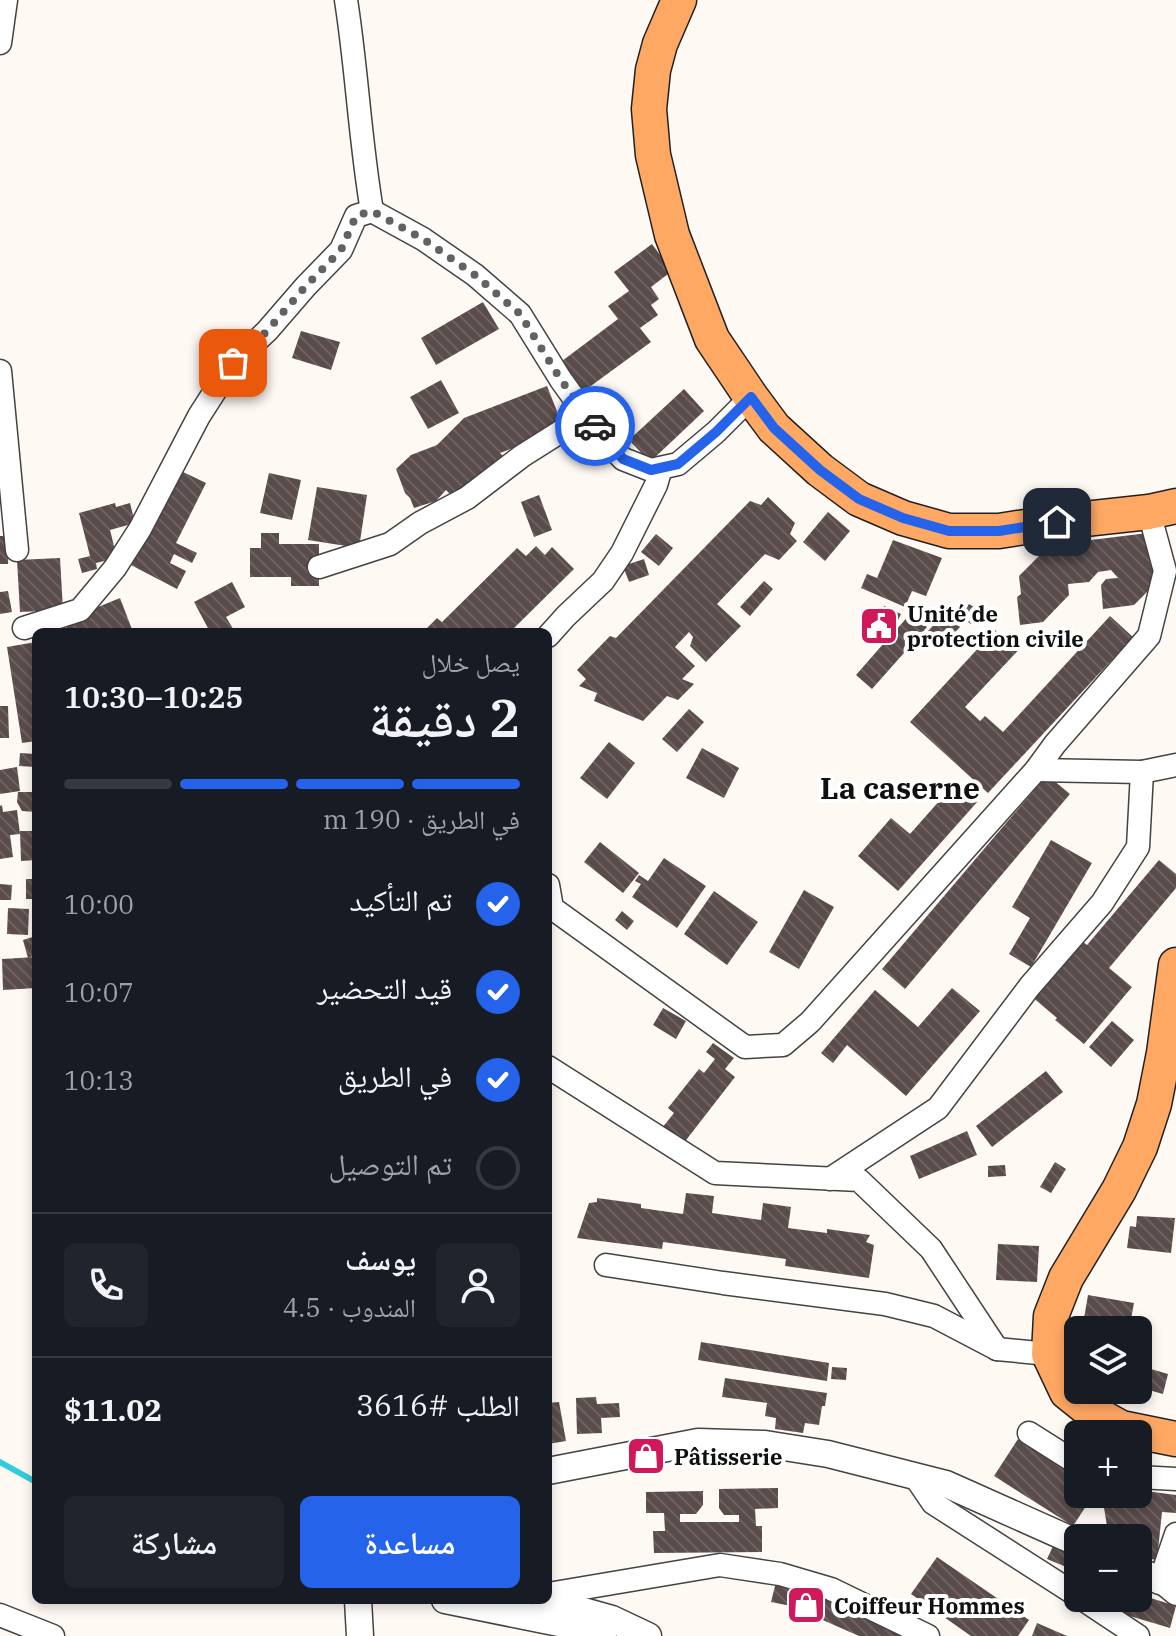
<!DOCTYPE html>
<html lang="ar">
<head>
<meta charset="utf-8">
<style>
  :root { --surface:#171b24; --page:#20242c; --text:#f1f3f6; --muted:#9ea1a6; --line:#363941; --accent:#2563eb }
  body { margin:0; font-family:"IBM Plex Serif","Noto Naskh Arabic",serif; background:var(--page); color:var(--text); direction:rtl; height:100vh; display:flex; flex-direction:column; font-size:30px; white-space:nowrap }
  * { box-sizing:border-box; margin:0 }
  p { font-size:26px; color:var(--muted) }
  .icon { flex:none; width:44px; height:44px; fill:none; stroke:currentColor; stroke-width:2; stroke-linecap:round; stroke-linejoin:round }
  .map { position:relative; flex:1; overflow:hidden; direction:ltr }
  .details { position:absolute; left:32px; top:628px; width:520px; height:976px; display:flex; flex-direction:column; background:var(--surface); border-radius:12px; box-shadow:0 4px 12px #0003; direction:rtl }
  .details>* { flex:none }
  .fabs { position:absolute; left:1064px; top:1316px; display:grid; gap:16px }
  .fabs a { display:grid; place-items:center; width:88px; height:88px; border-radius:12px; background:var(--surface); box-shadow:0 4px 12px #0003; font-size:40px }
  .pin { position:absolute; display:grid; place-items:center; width:68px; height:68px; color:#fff; margin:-34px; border-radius:16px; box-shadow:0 4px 12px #0006 }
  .courier { position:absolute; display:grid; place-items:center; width:80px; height:80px; margin:-40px; border:6px solid #2563eb; border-radius:50%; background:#fff; color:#222; box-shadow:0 2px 10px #0007 }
  .head em { font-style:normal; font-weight:600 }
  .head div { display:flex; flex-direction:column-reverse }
  .head { display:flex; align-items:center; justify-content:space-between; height:136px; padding:0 32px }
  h1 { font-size:52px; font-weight:600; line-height:60px }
  .bar { display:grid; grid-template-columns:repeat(4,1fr); gap:12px 8px; align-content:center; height:96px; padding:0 32px }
  .bar i { height:10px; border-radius:6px; background:var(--line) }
  .bar .active { background:var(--accent) }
  .bar p { grid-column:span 4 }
  .line { display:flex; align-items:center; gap:20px; padding:0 32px; border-top:2px solid var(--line) }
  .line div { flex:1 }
  .round { display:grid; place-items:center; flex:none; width:84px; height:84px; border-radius:12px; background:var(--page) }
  ol { padding:0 32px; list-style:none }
  li { display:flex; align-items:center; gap:24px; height:88px }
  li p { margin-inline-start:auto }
  li .icon { padding:8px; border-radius:50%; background:var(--accent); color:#fff; stroke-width:4 }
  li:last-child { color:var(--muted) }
  li i { width:44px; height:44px; border:4px solid var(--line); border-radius:50% }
  .action { display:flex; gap:16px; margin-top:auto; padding:16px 32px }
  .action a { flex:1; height:92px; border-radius:12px; background:var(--accent); color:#fff; font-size:32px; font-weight:600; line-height:92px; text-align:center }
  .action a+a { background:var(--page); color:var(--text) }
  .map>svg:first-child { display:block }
</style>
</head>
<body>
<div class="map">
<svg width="1176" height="1636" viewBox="0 0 1176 1636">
  <defs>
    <pattern id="building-back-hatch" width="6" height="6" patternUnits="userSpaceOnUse" patternTransform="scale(2)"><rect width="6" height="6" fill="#5a4c4b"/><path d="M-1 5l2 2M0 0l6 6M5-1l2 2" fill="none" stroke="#6d6161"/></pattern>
  </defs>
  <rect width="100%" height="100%" fill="#fff9f4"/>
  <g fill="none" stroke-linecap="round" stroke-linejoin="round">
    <path stroke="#32cddb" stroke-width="6" d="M0 1462 36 1482"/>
  </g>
  <g fill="url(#building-back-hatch)">
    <path d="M652 244 672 271 651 287 659 299 651 305 658 315 640 328 651 342 584 391 562 361 618 319 608 306 629 291 614 272Z"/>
    <path d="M483 302 499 329 436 365 421 338Z"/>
    <path d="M301 331 340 342 331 370 292 358Z"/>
    <path d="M441 380 459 413 428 429 410 397Z"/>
    <path d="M547 386 562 424 547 435 500 453 508 461 453 497 446 490 436 501 414 508 410 498 405 493 396 469 411 455 437 445 464 418Z"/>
    <path d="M684 389 704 411 650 462 629 440Z"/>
    <path d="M177 469 206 483 176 543 197 553 192 563 174 554 170 563 186 571 177 589 129 564Z"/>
    <path d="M269 473 301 480 292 520 260 513Z"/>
    <path d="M317 487 367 495 359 548 308 540Z"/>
    <path d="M539 495 552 530 534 537 521 502Z"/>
    <path d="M768 497 795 523 790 534 797 541 779 560 765 554 717 604 741 626 706 662 690 646 693 637 689 632 675 647 695 666 682 679 694 684 678 700 667 696 643 721 594 701 597 693 579 686 586 679 577 670 610 636 616 638 750 501 761 505Z"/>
    <path d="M115 503 116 507 130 503 135 523 110 530 117 558 96 563 97 569 82 573 78 559 90 556 79 513Z"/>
    <path d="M828 512 850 531 825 561 803 542Z"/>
    <path d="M261 533H279V544H319V586H291V577H250V548H261Z"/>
    <path d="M1148 533 1154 585 1134 605 1103 609 1101 585 1106 579 1118 578 1111 570 1098 572 1089 582 1068 584 1069 595 1043 622 1020 625 1017 597 1021 594 1019 576 1050 545Z"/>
    <path d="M656 534 673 548 659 566 641 552Z"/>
    <path d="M0 536H9L8 564H0Z"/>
    <path d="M893 540 942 558 926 596 912 591 905 607 861 588 867 574 877 578Z"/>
    <path d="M536 546 545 555 552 547 574 569 510 632H423L437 618 442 622 517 548 526 556Z"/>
    <path d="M60 558 63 610 20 612 17 560Z"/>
    <path d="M644 559 649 575 629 582 623 566Z"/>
    <path d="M764 581 773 589 750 616 740 607Z"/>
    <path d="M232 582 245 607 226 617 235 632H210L194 602Z"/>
    <path d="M8 591 12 612 0 614V592Z"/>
    <path d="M120 598 133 632H69L64 621Z"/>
    <path d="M969 604 980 611 971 624 960 617Z"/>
    <path d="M884 606 901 614 889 638 911 613 927 627 872 689 856 675 884 643 869 635Z"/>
    <path d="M945 613 960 627 943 645 928 631Z"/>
    <path d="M1110 616 1133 637 988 793 910 722 995 630 1006 640 1012 633 1024 644 965 707 980 721 985 716 1003 732Z"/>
    <path d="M36 642V741L22 743 7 647Z"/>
    <path d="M0 706H8L9 738H0Z"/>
    <path d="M689 709 704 722 677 752 662 739Z"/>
    <path d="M609 742 635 763 607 799 580 778Z"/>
    <path d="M702 748 739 768 724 798 686 778Z"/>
    <path d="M20 753 36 754V767L19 766Z"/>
    <path d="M17 767 20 791 0 794V770Z"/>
    <path d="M1047 775 1070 794 905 989 882 969Z"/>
    <path d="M956 782 978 801 898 891 858 856 891 818 910 834Z"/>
    <path d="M18 792H36V812L22 811 17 802Z"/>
    <path d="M2 805 3 812 17 810 20 834 10 835 13 857 0 859V806Z"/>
    <path d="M20 831H34L36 860 21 861Z"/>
    <path d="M1051 840 1092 863 1031 967 1009 954 1030 918 1012 907Z"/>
    <path d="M600 842 639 873 623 893 584 862Z"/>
    <path d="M664 858 706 886 677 928 632 897 641 884 635 881 639 875 648 881Z"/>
    <path d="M1159 860 1176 874V888L1109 968 1132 987 1084 1044 1055 1020 1057 1018 1031 996 1079 939 1087 945Z"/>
    <rect x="26" y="879" width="10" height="20"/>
    <path d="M0 884 12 885 11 900H0Z"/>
    <path d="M804 890 834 907 799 969 769 952Z"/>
    <path d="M714 891 758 922 727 965 684 934Z"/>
    <path d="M8 908 29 909 28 935 7 934Z"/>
    <path d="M622 911 634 921 627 930 615 920Z"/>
    <path d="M36 936V955L28 958 23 940Z"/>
    <path d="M36 957V988L3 990 2 959Z"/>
    <path d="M952 988 980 1011 906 1096 847 1045 833 1063 821 1053 875 990 918 1027Z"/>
    <path d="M663 1008 686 1021 676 1039 653 1025Z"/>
    <path d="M1112 1021 1134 1040 1111 1067 1089 1047Z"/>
    <path d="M713 1043 734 1058 725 1069 735 1077 683 1144 662 1128 674 1113 668 1108 699 1069 704 1073 715 1059 706 1052Z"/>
    <path d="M1046 1071 1063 1092 992 1147 976 1126Z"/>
    <path d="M967 1131 977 1155 919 1179 910 1156Z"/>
    <path d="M1055 1162 1066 1169 1051 1193 1040 1187Z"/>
    <path d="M1005 1165 1006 1176 988 1177V1166Z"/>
    <path d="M686 1193 714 1196 712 1213 761 1220 763 1203 791 1207 788 1228 827 1233V1229L870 1235 866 1242 874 1245 869 1278 785 1266 786 1259 663 1242 662 1249 577 1238 589 1203 597 1202V1198L641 1204V1208L683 1214Z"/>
    <path d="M1137 1216 1175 1218 1171 1253 1127 1248 1130 1226 1136 1227Z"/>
    <path d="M998 1244 1039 1246 1037 1282 996 1280Z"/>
    <path d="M1088 1295 1134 1303 1129 1330H1082Z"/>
    <path d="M701 1342 829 1363 827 1381 698 1360Z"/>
    <path d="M832 1367 847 1368 846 1380 831 1379Z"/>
    <path d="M1151 1369 1168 1374 1163 1394 1145 1389Z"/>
    <path d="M725 1378 827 1393 825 1406H822L819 1425 805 1423 803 1433 775 1429 776 1418 765 1416 767 1403 722 1397Z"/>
    <path d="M596 1397 597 1404 619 1403 620 1417 601 1418 602 1433 577 1434 576 1398Z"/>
    <path d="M559 1402 566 1441 548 1444V1403Z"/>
    <path d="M1018 1439 1078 1478V1494H1094L1073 1526 994 1476Z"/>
    <path d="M778 1488V1508L755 1509 756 1526H762V1552L654 1553 653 1531H665L664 1513H646V1492L703 1491V1505L696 1514H680V1522H739V1515H724L719 1508V1489Z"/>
    <path d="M1138 1490 1176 1495V1513L1162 1512 1157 1560 1138 1557V1538H1109L1103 1502 1104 1494H1138Z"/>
    <path d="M1054 1544 1078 1554V1572L1047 1559Z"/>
    <path d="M937 1557 1029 1620 1018 1636H971L911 1594Z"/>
    <path d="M776 1582 796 1586 908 1636H859L791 1606 771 1602Z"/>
    <path d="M1138 1594 1176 1606 1170 1628 1103 1608 1106 1598H1138Z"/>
    <path d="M1037 1623 1067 1636H1032Z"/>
  </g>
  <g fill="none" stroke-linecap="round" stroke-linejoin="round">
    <defs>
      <g id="minor">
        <path d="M0 43 6 0"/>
        <path d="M372 211 423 239 475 275 520 314 561 380 602 437 623 459 651 470 678 464 716 432 751 397"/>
        <path d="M0 371 17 550"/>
        <path d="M319 567 390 544 420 523 467 498 522 456 587 415"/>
        <path d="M24 628 80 610 115 568 140 529 199 416 233 363 267 331 306 286 341 250 356 216 372 211C360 141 357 70 346 0"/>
        <path d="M548 636 566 616 603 581 622 553 656 485 661 468"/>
        <path d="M1036 770 1142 772 1176 765"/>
        <path d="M548 885 552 908 745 1047 783 1045 810 1022 1036 770 1055 744 1149 636 1165 571 1149 512"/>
        <path d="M548 1067 715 1173 859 1180 931 1249 997 1349"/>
        <path d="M830 1179 938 1108 1030 986 1102 903 1138 847 1142 772"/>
        <path d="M606 1265 723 1283 885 1304 934 1316 997 1349 1049 1354"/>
        <path d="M1029 1433 1078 1464"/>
        <path d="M1138 1477 1176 1479"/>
        <path d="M916 1478 933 1503 1078 1596"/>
        <path d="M1176 1534 1160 1581 1176 1594"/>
        <path d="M548 1594 720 1565 780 1574 831 1589 928 1636"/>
        <path d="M1081 1598 1138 1636"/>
        <path d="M0 1615 53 1636"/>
      </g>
      <g id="tertiary">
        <path d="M548 1471 698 1442 765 1444 828 1454 946 1484 1078 1543"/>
        <path d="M1138 1570 1160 1581 1176 1574"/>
        <path d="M358 1600 360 1636"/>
        <path d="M445 1600 569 1625 603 1636"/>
        <path d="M544 1600 612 1619 648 1636"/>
      </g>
      <g id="primary">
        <path d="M679 0 660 44 653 70 649 109 653 155 672 235 712 339 751 397 774 428 820 470 859 499 903 518 949 531H999L1057 522 1149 512 1176 506"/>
        <path d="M1176 965 1164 1053 1154 1104 1140 1147 1119 1190 1066 1278 1051 1316 1049 1354 1067 1392 1092 1412 1121 1428 1176 1439"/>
      </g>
    </defs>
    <use href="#minor" stroke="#434343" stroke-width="25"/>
    <use href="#tertiary" stroke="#434343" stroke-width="29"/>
    <use href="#primary" stroke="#212121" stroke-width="37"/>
    <use href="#minor" stroke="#fff" stroke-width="22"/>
    <use href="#tertiary" stroke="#fff" stroke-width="26"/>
    <use href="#primary" stroke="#ffa864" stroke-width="34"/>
  </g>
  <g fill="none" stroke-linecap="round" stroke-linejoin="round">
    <path stroke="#646260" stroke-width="8" stroke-dasharray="0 14.4" d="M233 363 267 331 306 286 341 250 356 216 372 211 423 239 475 275 520 314 561 380 595 426"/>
    <path stroke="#2563eb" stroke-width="10" d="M595 426 623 459 651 470 678 464 716 432 751 397 774 428 820 470 859 499 903 518 949 531H999L1057 522"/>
  </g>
  <defs>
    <symbol id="civic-square" viewBox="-11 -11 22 22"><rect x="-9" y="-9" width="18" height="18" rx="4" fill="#d0195b" stroke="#fff"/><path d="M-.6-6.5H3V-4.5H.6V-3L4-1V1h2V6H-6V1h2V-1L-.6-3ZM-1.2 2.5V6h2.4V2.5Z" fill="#fff"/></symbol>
    <symbol id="shop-square" viewBox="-11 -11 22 22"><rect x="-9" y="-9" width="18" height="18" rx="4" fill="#d0195b" stroke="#fff"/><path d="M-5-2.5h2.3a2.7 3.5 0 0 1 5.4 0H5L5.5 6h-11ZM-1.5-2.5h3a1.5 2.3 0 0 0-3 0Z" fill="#fff"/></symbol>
  </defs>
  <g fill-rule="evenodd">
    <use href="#civic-square" x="857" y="604" width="44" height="44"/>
    <use href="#shop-square" x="624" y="1434" width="44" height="44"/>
    <use href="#shop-square" x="784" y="1583" width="44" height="44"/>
  </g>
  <g text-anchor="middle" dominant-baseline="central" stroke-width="8" stroke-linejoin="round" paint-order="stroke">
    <g font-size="22" font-weight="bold" fill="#101010" stroke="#fff" text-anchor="start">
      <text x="907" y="613">Unité de<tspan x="907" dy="25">protection civile</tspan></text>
      <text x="674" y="1456">Pâtisserie</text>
      <text x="834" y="1605">Coiffeur Hommes</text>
    </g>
    <g font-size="30" font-weight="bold" fill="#101010" stroke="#fff">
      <text x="900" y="787">La caserne</text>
    </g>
  </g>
</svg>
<div class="fabs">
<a><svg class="icon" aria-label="layers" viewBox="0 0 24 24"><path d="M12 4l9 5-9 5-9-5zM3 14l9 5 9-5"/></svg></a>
<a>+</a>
<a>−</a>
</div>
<div class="pin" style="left:233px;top:363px;background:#ea580c"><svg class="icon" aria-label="bag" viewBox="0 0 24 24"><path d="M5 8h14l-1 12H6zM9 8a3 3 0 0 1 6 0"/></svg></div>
<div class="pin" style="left:1057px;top:522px;background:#1f2937"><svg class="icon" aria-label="home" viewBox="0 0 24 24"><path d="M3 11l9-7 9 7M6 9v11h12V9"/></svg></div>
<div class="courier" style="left:595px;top:426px"><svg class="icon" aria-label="car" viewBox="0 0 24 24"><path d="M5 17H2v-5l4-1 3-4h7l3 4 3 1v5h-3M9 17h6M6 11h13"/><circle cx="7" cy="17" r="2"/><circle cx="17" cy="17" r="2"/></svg></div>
<section class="details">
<div class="head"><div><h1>2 دقيقة</h1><p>يصل خلال</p></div><em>10:25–10:30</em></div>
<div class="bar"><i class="active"></i><i class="active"></i><i class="active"></i><i></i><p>في الطريق · 190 m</p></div>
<ol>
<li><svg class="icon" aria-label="check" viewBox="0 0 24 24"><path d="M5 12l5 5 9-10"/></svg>تم التأكيد<p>10:00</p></li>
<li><svg class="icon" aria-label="check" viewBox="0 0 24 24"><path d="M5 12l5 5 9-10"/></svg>قيد التحضير<p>10:07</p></li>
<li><svg class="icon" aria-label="check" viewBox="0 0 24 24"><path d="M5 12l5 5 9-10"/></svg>في الطريق<p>10:13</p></li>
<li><i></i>تم التوصيل</li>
</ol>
<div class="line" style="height:144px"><a class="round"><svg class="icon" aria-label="person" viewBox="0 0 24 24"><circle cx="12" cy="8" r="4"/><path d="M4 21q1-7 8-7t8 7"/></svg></a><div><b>يوسف</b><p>المندوب · 4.5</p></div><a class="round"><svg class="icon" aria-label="phone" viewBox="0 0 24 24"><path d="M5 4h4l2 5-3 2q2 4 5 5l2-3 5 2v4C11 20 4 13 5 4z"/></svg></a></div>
<div class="line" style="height:104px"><div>الطلب #3616</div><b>$11.02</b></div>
<div class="action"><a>مساعدة</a><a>مشاركة</a></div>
</section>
</div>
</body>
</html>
